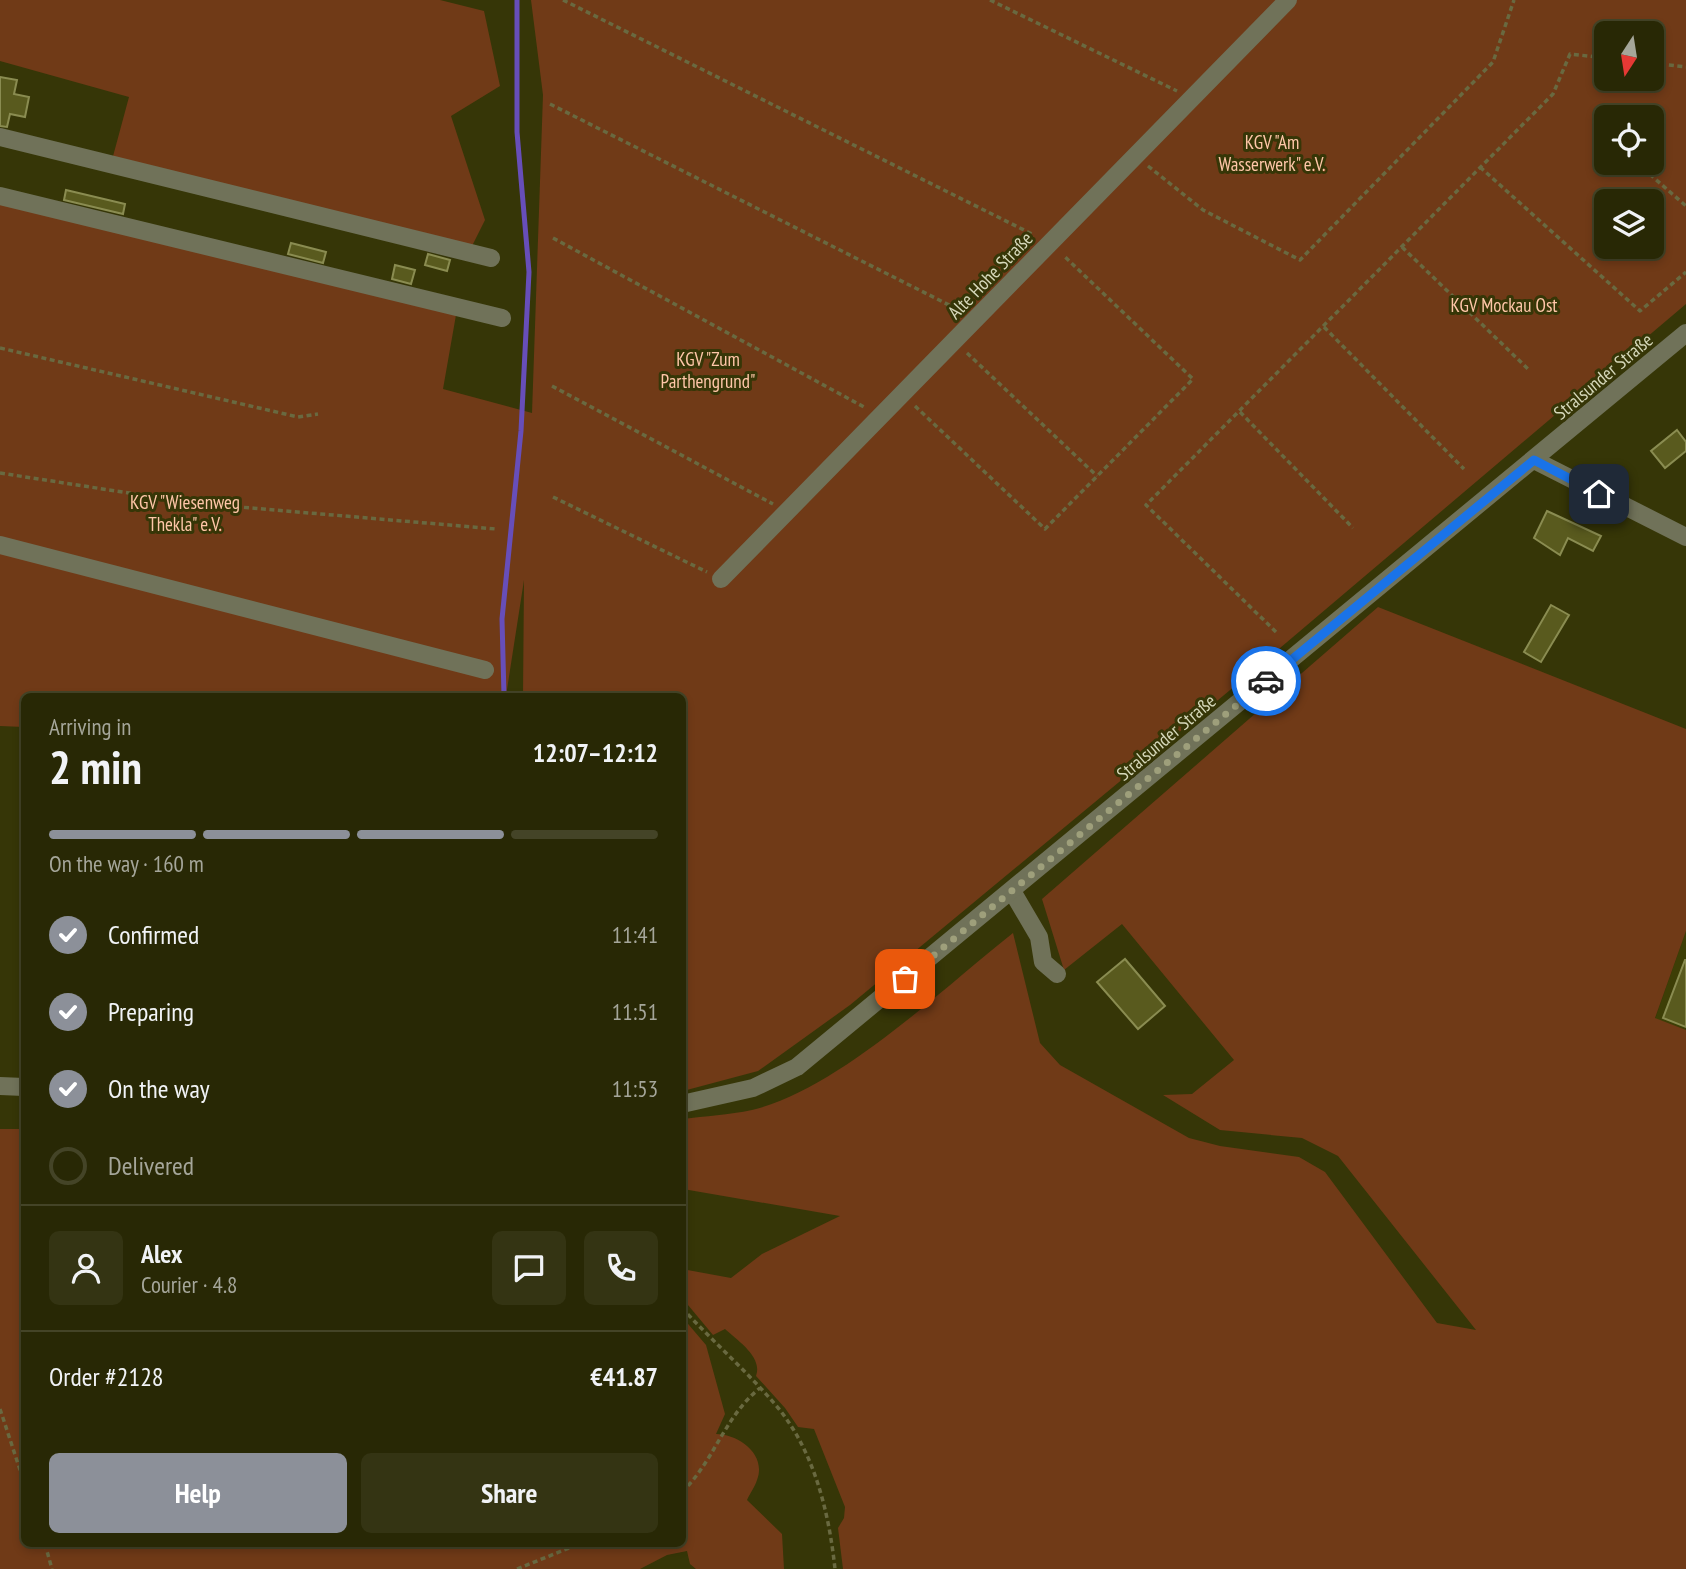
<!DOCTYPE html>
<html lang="en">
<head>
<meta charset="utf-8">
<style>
  :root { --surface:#282805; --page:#343413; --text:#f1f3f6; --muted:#a5a69a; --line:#444427; --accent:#8c9099 }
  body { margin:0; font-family:"PT Sans Narrow",sans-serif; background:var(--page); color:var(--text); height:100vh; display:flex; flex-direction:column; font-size:26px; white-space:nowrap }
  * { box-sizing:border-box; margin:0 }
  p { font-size:23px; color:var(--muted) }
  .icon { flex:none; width:38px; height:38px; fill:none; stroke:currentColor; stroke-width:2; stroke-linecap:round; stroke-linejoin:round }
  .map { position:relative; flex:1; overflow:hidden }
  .drawer { position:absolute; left:21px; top:693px; width:665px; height:854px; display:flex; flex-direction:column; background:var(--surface); border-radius:10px; box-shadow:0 4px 10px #0003,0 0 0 2px var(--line) }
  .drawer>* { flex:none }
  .needle { width:46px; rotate:192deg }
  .buttons { position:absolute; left:1594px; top:21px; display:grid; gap:14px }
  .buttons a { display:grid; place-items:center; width:70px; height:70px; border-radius:10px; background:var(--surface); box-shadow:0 4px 10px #0003,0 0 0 2px var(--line); font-size:35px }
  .pin { position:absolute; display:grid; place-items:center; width:60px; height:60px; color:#fff; margin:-30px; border-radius:14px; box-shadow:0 4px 10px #0006 }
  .courier { position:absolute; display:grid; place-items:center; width:70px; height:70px; margin:-35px; border:5px solid #1a73e8; border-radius:50%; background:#fff; color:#222; box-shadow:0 2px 9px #0007 }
  .head em { font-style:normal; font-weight:700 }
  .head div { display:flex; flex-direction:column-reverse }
  .head { display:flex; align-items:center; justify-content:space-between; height:119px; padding:0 28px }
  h1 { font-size:46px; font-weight:700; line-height:52px }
  .bar { display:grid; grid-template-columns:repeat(4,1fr); gap:10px 7px; align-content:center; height:84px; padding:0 28px }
  .bar i { height:9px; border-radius:5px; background:var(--line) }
  .bar .on { background:var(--accent) }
  .bar p { grid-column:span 4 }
  .line { display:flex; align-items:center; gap:18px; padding:0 28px; border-top:2px solid var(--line) }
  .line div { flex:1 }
  .round { display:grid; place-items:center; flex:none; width:74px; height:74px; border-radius:10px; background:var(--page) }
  ol { padding:0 28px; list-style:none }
  li { display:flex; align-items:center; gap:21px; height:77px }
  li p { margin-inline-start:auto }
  li .icon { padding:7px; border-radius:50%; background:var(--accent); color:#fff; stroke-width:4 }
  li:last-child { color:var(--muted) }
  li i { width:38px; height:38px; border:4px solid var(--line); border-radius:50% }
  .cta { display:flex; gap:14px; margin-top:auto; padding:14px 28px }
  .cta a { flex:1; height:80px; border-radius:10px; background:var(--accent); color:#fff; font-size:28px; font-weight:700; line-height:80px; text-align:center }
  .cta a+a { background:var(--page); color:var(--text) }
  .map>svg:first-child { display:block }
</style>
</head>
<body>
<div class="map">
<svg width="1686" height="1569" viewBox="0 0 1686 1569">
  <rect width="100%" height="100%" fill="#363607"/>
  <path fill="#3d3e06" d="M1686 931V1030L1655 1019Z"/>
  <g fill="#703a17" fill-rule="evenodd">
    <path d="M0 0H440L484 11 500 86 451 116 485 220 472 246 112 160 129 97 0 61Z"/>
    <path d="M531 0H1686V304L1241 681 850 1005 758 1071 683 1091 682 696H523L524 580 506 696H24V727L0 726V199L456 315 443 389 532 413 543 95ZM1606 33H1652V79H1606ZM1606 117H1652V163H1606ZM1606 201H1652V247H1606Z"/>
    <path d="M1378 607 1686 729V931L1655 1018 1686 1030V1569H843L838 1528 844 1518 845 1507 814 1429 798 1427 785 1408 756 1376C763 1357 738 1341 725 1329L713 1335 683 1299 682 1269 731 1278 762 1254 840 1216 683 1189V1119C705 1116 729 1115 752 1110 839 1089 942 989 1013 933L1040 1043 1060 1065 1189 1138 1220 1146 1299 1157 1325 1172 1437 1323 1476 1330 1338 1156 1302 1138 1220 1130 1163 1095 1192 1094 1234 1060 1122 924 1064 970 1042 899Z"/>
    <path d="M0 1129H24V1544H682L683 1318 706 1345 725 1414 716 1434C738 1434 767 1454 757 1480 755 1487 750 1493 747 1500L782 1534 784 1569H696L690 1564 687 1551 667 1555 640 1569H0Z"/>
  </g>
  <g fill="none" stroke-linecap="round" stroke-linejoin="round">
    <path stroke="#674eb9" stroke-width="5" d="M504 696 502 619 521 431 529 272 517 132V0"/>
  </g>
  <g fill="#595a1e" stroke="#8a8c51" stroke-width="2">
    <path d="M0 77 17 80 14 94 29 97 25 117 10 114 7 127 0 126Z"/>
    <path d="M66 190 125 204 123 214 64 200Z"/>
    <path d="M291 243 326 252 323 263 288 254Z"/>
    <path d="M428 254 450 260 447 271 425 265Z"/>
    <path d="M395 265 415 270 411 284 392 279Z"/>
    <path d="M1677 430 1686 442V451L1665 468 1651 451Z"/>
    <path d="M1547 511 1601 536 1593 551 1568 538 1560 555 1534 538Z"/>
    <path d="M1551 605 1569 615 1541 662 1524 652Z"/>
    <path d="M1125 959 1165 1006 1138 1029 1097 982Z"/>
    <path d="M1685 960H1686V1027L1663 1018Z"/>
  </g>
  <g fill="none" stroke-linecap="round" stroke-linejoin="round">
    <g stroke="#696940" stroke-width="3.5" stroke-dasharray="5 3.5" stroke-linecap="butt">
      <path d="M563 0 1034 235"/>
      <path d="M990 0 1177 91"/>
      <path d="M1652 63 1686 67"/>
      <path d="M550 104 959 310"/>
      <path d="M1637 163 1686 206"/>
      <path d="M1148 166 1203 210 1300 260 1493 62 1514 0"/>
      <path d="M1480 167 1640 311 1686 272"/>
      <path d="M553 238 864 407"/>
      <path d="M1402 247 1528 369"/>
      <path d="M1324 327 1464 469"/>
      <path d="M0 348 298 417 318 414"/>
      <path d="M967 353 1097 476"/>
      <path d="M552 386 773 504"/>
      <path d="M915 406 1045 529 1193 379 1063 255"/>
      <path d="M1240 412 1353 528"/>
      <path d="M0 473 193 503 496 529"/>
      <path d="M553 497 707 572"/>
      <path d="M1276 632 1146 505 1553 94 1570 54 1606 58"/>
      <path d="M682 1308C714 1343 749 1373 779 1409 815 1454 829 1513 835 1569"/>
      <path d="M0 1409 24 1482"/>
      <path d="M682 1492C715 1460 724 1417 760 1388"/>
      <path d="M45 1544 52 1569"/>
      <path d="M517 1569 579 1544"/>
    </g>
    <g stroke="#707259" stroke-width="18">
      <path d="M0 137 491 258"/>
      <path d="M0 196 502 318"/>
      <path d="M1534 460 1686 537"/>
      <path d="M0 545 485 670"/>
      <path d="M721 579 1288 0"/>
      <path d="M1012 891 1039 937 1043 962 1057 974"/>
      <path d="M0 1086 24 1087"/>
      <path d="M682 1104 753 1088 797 1067 1686 333"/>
    </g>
  </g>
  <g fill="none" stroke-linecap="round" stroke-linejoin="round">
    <path stroke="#9e9f7b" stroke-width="7" stroke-dasharray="0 12.6" d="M905 979 1266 681"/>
    <path stroke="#1a73e8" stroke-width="9" d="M1266 681 1534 460 1599 494"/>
  </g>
  <g text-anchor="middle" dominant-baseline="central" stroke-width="6" stroke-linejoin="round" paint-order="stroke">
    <g font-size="19" fill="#ffc6a8" stroke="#363607">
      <text x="1272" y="142">KGV "Am<tspan x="1272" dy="22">Wasserwerk" e.V.</tspan></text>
      <text x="1504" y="305">KGV Mockau Ost</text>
      <text x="708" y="359">KGV "Zum<tspan x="708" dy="22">Parthengrund"</tspan></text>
      <text x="185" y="502">KGV "Wiesenweg<tspan x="185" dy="22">Thekla" e.V.</tspan></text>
    </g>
    <g font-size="19" fill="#d6d8ba" stroke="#363607">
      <text transform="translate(990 275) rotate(-46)">Alte Hohe Straße</text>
      <text transform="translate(1603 376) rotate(-40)">Stralsunder Straße</text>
      <text transform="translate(1166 737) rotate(-40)">Stralsunder Straße</text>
    </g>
  </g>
</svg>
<div class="buttons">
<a><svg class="needle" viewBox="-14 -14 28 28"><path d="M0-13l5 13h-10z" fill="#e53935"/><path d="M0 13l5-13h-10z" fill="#a5a69a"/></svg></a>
<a><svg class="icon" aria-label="locate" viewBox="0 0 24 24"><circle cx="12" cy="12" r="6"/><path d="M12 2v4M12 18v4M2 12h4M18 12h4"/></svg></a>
<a><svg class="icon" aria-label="layers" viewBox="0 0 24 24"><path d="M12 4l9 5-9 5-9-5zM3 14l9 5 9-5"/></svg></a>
</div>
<div class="pin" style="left:905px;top:979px;background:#ea580c"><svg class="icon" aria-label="bag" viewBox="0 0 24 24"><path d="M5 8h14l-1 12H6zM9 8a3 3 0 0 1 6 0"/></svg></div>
<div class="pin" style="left:1599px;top:494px;background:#1f2937"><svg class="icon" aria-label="home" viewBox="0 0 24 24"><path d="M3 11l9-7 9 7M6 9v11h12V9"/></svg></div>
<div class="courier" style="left:1266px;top:681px"><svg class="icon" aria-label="car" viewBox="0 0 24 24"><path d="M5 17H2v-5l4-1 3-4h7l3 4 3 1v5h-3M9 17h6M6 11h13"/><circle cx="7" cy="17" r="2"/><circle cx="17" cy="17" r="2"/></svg></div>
<section class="drawer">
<div class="head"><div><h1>2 min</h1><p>Arriving in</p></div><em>12:07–12:12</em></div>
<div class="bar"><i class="on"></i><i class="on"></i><i class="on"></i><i></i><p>On the way · 160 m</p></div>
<ol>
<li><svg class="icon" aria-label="check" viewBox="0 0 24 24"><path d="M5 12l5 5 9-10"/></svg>Confirmed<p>11:41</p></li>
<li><svg class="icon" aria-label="check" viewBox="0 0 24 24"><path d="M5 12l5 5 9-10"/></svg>Preparing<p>11:51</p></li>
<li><svg class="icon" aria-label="check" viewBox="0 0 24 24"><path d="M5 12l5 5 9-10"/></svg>On the way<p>11:53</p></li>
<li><i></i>Delivered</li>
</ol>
<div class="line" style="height:126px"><a class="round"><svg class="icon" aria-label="person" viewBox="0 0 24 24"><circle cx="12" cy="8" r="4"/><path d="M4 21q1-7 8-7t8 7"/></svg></a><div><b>Alex</b><p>Courier · 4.8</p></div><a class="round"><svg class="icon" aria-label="chat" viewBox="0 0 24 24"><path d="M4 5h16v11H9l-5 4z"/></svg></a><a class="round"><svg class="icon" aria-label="phone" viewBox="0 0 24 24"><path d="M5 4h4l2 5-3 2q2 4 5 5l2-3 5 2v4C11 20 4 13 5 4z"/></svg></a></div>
<div class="line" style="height:91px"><div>Order #2128</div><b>€41.87</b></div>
<div class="cta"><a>Help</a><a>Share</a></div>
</section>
</div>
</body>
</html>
